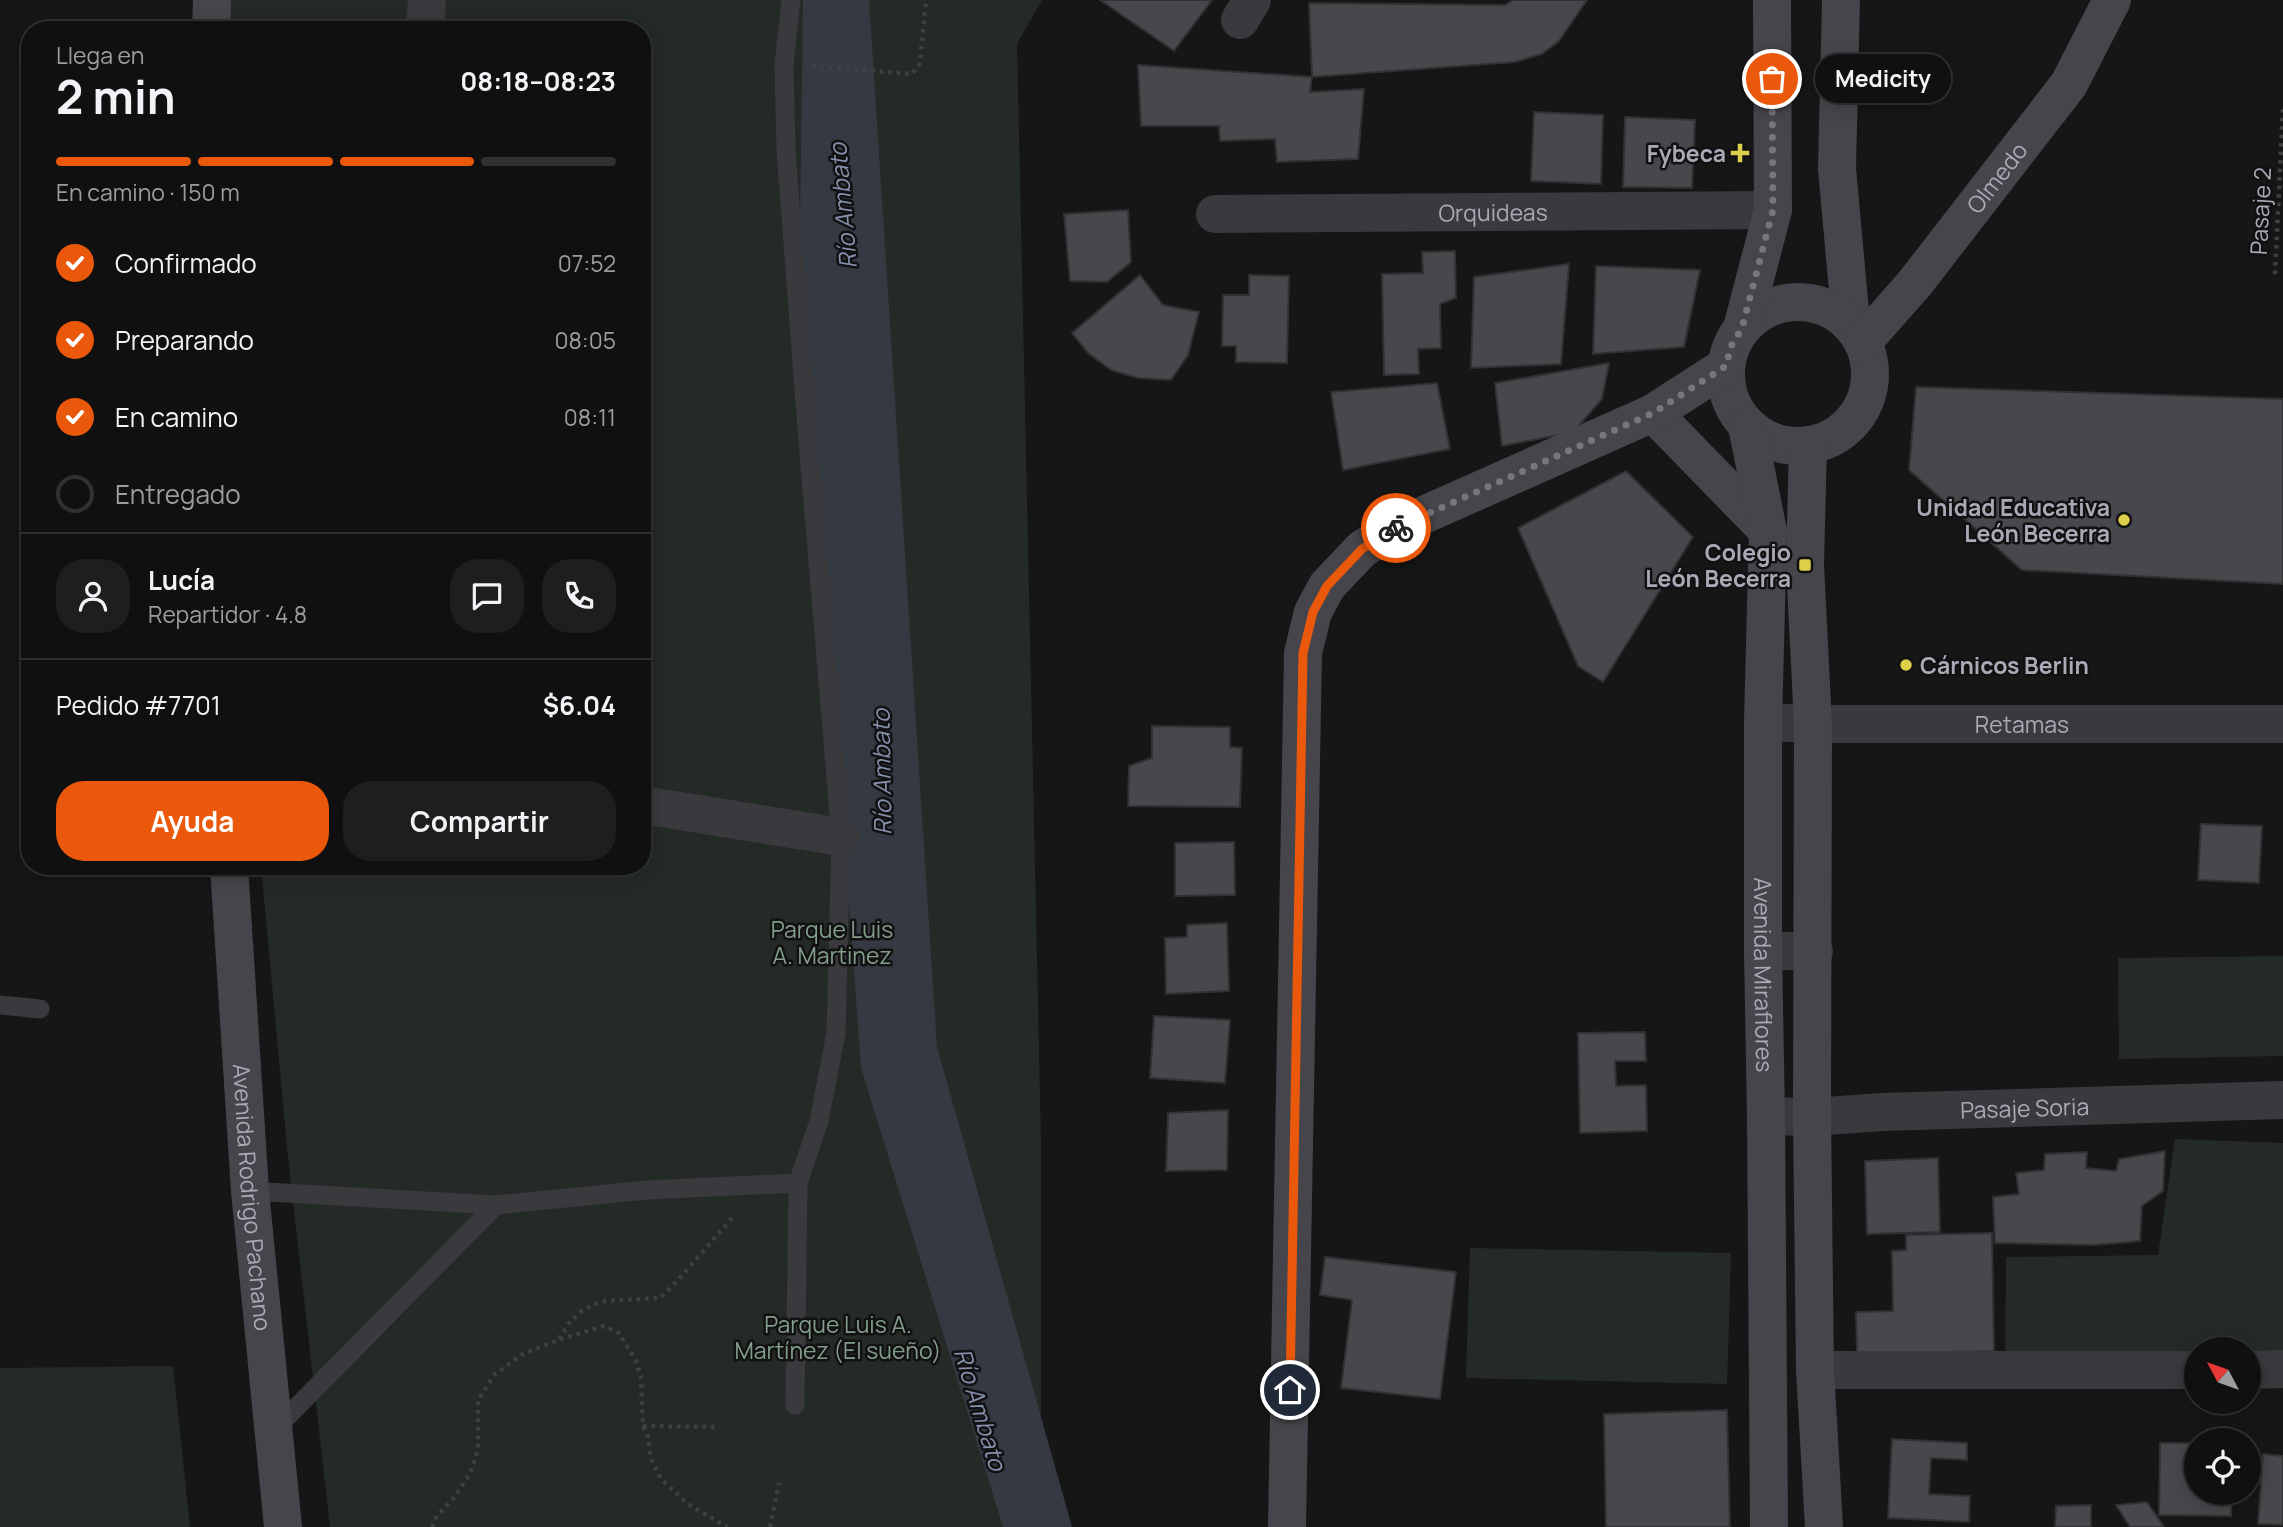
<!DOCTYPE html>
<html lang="es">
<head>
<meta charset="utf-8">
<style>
  :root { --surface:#101011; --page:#1e1e1f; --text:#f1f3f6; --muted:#9c9d9f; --line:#303031; --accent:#ea580c }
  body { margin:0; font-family:Manrope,sans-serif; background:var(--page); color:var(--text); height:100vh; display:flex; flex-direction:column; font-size:26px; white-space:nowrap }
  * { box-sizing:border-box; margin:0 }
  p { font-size:23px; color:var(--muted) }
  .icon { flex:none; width:38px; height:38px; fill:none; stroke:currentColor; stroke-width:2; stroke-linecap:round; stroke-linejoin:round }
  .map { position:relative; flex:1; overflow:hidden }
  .details { position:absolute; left:21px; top:21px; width:630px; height:854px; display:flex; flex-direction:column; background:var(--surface); border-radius:28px; box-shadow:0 4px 18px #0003,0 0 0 2px var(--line) }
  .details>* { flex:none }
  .needle { width:46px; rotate:311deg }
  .buttons { position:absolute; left:2184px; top:1337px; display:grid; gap:14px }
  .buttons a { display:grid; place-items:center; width:77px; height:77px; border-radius:50%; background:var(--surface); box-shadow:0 4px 18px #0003,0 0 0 2px var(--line); font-size:35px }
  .pin { position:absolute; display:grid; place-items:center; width:60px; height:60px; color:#fff; margin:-30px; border:4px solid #fff; border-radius:50%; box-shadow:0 2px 7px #0007 }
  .courier { position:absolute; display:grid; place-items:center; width:70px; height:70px; margin:-35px; border:5px solid #ea580c; border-radius:50%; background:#fff; color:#222; box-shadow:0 2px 9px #0007 }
  .bubble { position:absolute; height:49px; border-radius:24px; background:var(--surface); box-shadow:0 4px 18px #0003,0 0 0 2px var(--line); font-size:23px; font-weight:700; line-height:49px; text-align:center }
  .summary em { font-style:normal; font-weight:700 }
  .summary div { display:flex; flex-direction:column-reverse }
  .summary { display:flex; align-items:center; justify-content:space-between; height:119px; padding:0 35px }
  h1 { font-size:46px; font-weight:700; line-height:52px }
  .bar { display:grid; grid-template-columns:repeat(4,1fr); gap:10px 7px; align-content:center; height:84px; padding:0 35px }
  .bar i { height:9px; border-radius:5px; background:var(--line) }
  .bar .current { background:var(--accent) }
  .bar p { grid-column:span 4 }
  .line { display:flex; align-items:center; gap:18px; padding:0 35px; border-top:2px solid var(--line) }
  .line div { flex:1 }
  .round { display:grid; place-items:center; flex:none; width:74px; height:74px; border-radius:28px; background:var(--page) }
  ol { padding:0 35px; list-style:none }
  li { display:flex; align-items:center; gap:21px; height:77px }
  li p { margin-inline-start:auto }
  li .icon { padding:7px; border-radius:50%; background:var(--accent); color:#fff; stroke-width:4 }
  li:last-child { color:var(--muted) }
  li i { width:38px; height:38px; border:4px solid var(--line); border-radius:50% }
  .button { display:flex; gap:14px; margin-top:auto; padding:14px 35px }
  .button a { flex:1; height:80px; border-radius:28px; background:var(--accent); color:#fff; font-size:28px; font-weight:700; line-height:80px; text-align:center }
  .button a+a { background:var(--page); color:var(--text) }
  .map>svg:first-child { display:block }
</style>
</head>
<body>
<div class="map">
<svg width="2283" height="1527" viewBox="0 0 2283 1527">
  <rect width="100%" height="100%" fill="#161617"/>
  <g fill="#242b27">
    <path d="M230 0H1042L1017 44 1041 1143V1527H330L288 1157 261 866H642V30H229Z"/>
    <path d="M2283 956V1056L2119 1059 2118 958Z"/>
    <path d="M2175 1139 2283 1143V1381H2249V1349H2196V1380H2005L2006 1257 2158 1255Z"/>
    <path d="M1470 1248 1731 1253 1727 1384 1466 1378Z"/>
    <path d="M173 1366 190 1527H0V1368Z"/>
  </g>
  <path fill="#343942" d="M803 0H869L937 1047 1072 1527H1003L861 1068 800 224Z"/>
  <g fill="#48484c" stroke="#313033" stroke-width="2">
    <path d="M1100 0H1212L1174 51Z"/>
    <path d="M1513 0H1587L1559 41 1542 54 1515 62 1312 77 1309 3 1505 5Z"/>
    <path d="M1138 65 1312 77 1310 92 1364 89 1358 159 1277 162 1275 139 1220 141 1219 126H1141Z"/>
    <path d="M1534 112 1603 115 1601 184 1531 181Z"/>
    <path d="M1625 117 1695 120 1692 188 1623 187Z"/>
    <path d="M1128 210 1131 262 1107 282 1070 281 1064 214Z"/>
    <path d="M1455 251 1456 298 1440 304 1441 348 1418 349 1419 374 1384 375 1382 274 1423 273 1422 252Z"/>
    <path d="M1569 264 1561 364 1471 368 1474 277Z"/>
    <path d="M1596 266 1700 270 1684 347 1593 354Z"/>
    <path d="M1140 275 1163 305 1199 312 1188 355 1171 380 1138 378 1111 370 1088 353 1072 333Z"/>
    <path d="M1249 275 1289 276 1287 363 1236 362V346H1222L1223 295H1249Z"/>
    <path d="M1609 363 1602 399 1573 432 1502 446 1495 383Z"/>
    <path d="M1437 383 1450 449 1343 470 1331 392Z"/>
    <path d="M1916 387 2283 399V584L2022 570 1909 470Z"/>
    <path d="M1626 471 1693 537 1603 682 1578 666 1518 528Z"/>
    <path d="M1152 726 1230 727V747L1242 748 1240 807 1128 806 1129 766 1152 758Z"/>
    <path d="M2201 824 2262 826 2259 883 2198 880Z"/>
    <path d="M1234 842 1235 895 1175 896V843Z"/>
    <path d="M1227 923 1229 991 1166 994 1165 938 1187 937V925Z"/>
    <path d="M1154 1016 1230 1020 1225 1083 1150 1078Z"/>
    <path d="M1645 1032 1646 1061H1615L1616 1086 1646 1085 1647 1131 1580 1133 1578 1033Z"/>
    <path d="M1228 1110 1227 1170 1166 1171 1168 1113Z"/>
    <path d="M2165 1151 2163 1191 2142 1206 2140 1241 2094 1245 1995 1243 1993 1197 2019 1194 2016 1173 2044 1170 2045 1154 2087 1152 2086 1168 2116 1171 2119 1159Z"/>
    <path d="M1938 1158 1940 1232 1867 1234 1865 1161Z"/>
    <path d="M1992 1233 1994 1351 1857 1354 1856 1312 1893 1311 1892 1251 1906 1250V1235Z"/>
    <path d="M1325 1257 1456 1272 1440 1399 1341 1388 1352 1300 1320 1295Z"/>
    <path d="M1727 1410 1730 1527H1606L1604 1414Z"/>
    <path d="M1892 1439 1967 1443V1460L1931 1458 1929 1494 1970 1496 1969 1522 1888 1518Z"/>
    <path d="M2160 1443H2196V1493H2232L2231 1516 2159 1515Z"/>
    <path d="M2263 1454 2283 1456V1525L2258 1524Z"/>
    <path d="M2147 1502 2164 1527H2130L2116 1505Z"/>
    <path d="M2091 1505V1527H2055L2056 1506Z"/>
  </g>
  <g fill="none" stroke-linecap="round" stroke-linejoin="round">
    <g stroke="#3f3f44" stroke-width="4.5" stroke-dasharray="3.5 5" stroke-linecap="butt">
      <path d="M812 66 912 74 920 63 926 0"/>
      <path d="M2275 274 2283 108"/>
      <path d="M559 1339 569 1323 580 1312 595 1304 605 1301 660 1298 678 1280 733 1217"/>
      <path d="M643 1426 719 1427"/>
      <path d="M432 1527 437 1516 453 1499 470 1474 478 1450V1400L494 1375 523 1354 558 1340 604 1326 619 1333 636 1361 641 1377 643 1426 648 1437 651 1459 661 1479 688 1504 727 1527"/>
      <path d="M770 1527 779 1483"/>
    </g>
    <g stroke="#39393e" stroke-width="19">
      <path d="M0 1005 40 1009"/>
      <path d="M250 1191 496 1205 647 1190 798 1183 819 1121 836 1033 841 837 808 442 786 150 784 65 791 0"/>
      <path d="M795 1405 798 1183"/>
      <path d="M274 1430 496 1205"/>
    </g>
    <g stroke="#39393e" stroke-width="38">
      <path d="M1240 20 1252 0"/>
      <path d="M425 30 427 0"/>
      <path id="s1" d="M1215 214 1773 210"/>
      <path id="s2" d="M1763 722 1813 724H2282"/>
      <path d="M642 805 841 837"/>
      <path d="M1763 951H1814"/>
      <path id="s3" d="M1766 1116 1812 1117 1882 1112 2283 1100"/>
      <path d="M1815 1370H2196"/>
      <path d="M2249 1370 2283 1369"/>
    </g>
    <g stroke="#45454b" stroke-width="38">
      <path d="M1841 0 1837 169 1851 323"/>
      <path d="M211 30 212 0"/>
      <circle cx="1798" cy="374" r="72"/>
      <path d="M1742 328 1773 210 1772 0"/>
      <path id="s4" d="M1863 342 1915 283 2069 84 2112 0"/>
      <path d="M1653 413 1768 531"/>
      <path id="s5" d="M1747 426 1768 531 1763 722V951L1766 1116 1769 1527"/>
      <path d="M1808 445 1805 565 1813 724 1812 1117 1815 1370 1824 1527"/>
      <path id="s6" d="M229 866 250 1191 283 1527"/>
      <path d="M1287 1527 1303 653 1313 612 1327 586 1362 549 1401 525 1653 413 1726 366"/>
    </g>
  </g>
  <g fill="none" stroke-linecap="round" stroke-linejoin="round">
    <path stroke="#76767e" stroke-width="7" stroke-dasharray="0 12.6" d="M1396 528 1653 413 1726 366 1731 346 1742 328 1773 210 1772 79"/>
    <path stroke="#ea580c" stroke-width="9" d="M1290 1390 1303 653 1313 612 1327 586 1362 549 1396 528"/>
  </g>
  <g fill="#dccf49" stroke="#111112" stroke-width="2.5">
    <path d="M1736.5 142.5h7v7h7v7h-7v7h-7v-7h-7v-7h7z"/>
    <circle cx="2124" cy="520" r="7"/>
    <rect x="1798" y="558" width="14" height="14" rx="3.5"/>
    <circle cx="1906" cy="665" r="7"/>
  </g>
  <g text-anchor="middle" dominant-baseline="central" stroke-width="5" stroke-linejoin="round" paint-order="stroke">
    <g font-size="23" font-weight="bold" fill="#a9aab6" stroke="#111112" text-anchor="end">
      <text x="1726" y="153">Fybeca</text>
      <text x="2110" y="507">Unidad Educativa<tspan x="2110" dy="26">León Becerra</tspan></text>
      <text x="1791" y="552">Colegio<tspan x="1791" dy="26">León Becerra</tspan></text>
      <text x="1920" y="665" text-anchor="start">Cárnicos Berlin</text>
    </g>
    <g font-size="23" fill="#a9aab6" stroke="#111112">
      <text stroke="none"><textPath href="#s4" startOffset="212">Olmedo</textPath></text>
      <text transform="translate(2260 211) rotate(-87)">Pasaje 2</text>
      <text stroke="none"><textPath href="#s1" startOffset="278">Orquideas</textPath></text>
      <text stroke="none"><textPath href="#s2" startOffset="259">Retamas</textPath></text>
      <text stroke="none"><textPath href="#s5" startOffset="551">Avenida Miraflores</textPath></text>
      <text stroke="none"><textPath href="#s3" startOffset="259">Pasaje Soria</textPath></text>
      <text stroke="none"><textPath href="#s6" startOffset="332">Avenida Rodrigo Pachano</textPath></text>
    </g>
    <g font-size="23" fill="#829e8b" stroke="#111112">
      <text x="832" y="929">Parque Luis<tspan x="832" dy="26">A. Martinez</tspan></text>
      <text x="838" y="1324">Parque Luis A.<tspan x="838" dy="26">Martínez (El sueño)</tspan></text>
    </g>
    <g font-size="24" font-style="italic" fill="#8490ac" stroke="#111112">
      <text transform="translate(842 206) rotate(-95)">Río Ambato</text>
      <text transform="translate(881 772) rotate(-91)">Río Ambato</text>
      <text transform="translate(981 1409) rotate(73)">Río Ambato</text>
    </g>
  </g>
</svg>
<div class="buttons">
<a><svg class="needle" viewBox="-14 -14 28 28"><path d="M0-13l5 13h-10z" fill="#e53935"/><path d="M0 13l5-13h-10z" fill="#9c9d9f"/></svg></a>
<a><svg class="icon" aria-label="locate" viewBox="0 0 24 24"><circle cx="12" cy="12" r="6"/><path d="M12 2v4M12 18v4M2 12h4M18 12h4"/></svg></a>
</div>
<div class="pin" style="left:1772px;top:79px;background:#ea580c"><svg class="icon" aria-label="bag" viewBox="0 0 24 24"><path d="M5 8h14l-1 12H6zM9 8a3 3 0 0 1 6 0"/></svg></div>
<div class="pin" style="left:1290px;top:1390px;background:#1f2937"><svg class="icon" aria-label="home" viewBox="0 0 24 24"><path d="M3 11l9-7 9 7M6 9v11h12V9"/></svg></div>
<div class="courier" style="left:1396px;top:528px"><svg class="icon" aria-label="bike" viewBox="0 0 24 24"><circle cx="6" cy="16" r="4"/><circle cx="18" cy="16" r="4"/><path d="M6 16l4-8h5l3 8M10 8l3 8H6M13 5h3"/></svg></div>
<div class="bubble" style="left:1815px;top:54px;width:136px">Medicity</div>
<section class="details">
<div class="summary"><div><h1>2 min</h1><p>Llega en</p></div><em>08:18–08:23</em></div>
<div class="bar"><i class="current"></i><i class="current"></i><i class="current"></i><i></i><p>En camino · 150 m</p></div>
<ol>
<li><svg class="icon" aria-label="check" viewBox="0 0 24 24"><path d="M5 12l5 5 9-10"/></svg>Confirmado<p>07:52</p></li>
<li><svg class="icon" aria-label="check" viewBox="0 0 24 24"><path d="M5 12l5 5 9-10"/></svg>Preparando<p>08:05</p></li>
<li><svg class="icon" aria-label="check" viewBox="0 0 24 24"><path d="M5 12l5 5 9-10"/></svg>En camino<p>08:11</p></li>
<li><i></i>Entregado</li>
</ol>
<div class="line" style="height:126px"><a class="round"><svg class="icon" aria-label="person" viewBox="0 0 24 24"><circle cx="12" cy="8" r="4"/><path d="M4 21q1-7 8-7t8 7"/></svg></a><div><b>Lucía</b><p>Repartidor · 4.8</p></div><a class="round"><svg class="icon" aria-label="chat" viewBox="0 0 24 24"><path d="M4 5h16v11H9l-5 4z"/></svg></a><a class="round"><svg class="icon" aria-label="phone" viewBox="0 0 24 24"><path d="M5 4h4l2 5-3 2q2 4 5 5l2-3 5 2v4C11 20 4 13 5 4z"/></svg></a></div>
<div class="line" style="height:91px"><div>Pedido #7701</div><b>$6.04</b></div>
<div class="button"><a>Ayuda</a><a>Compartir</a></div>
</section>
</div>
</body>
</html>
